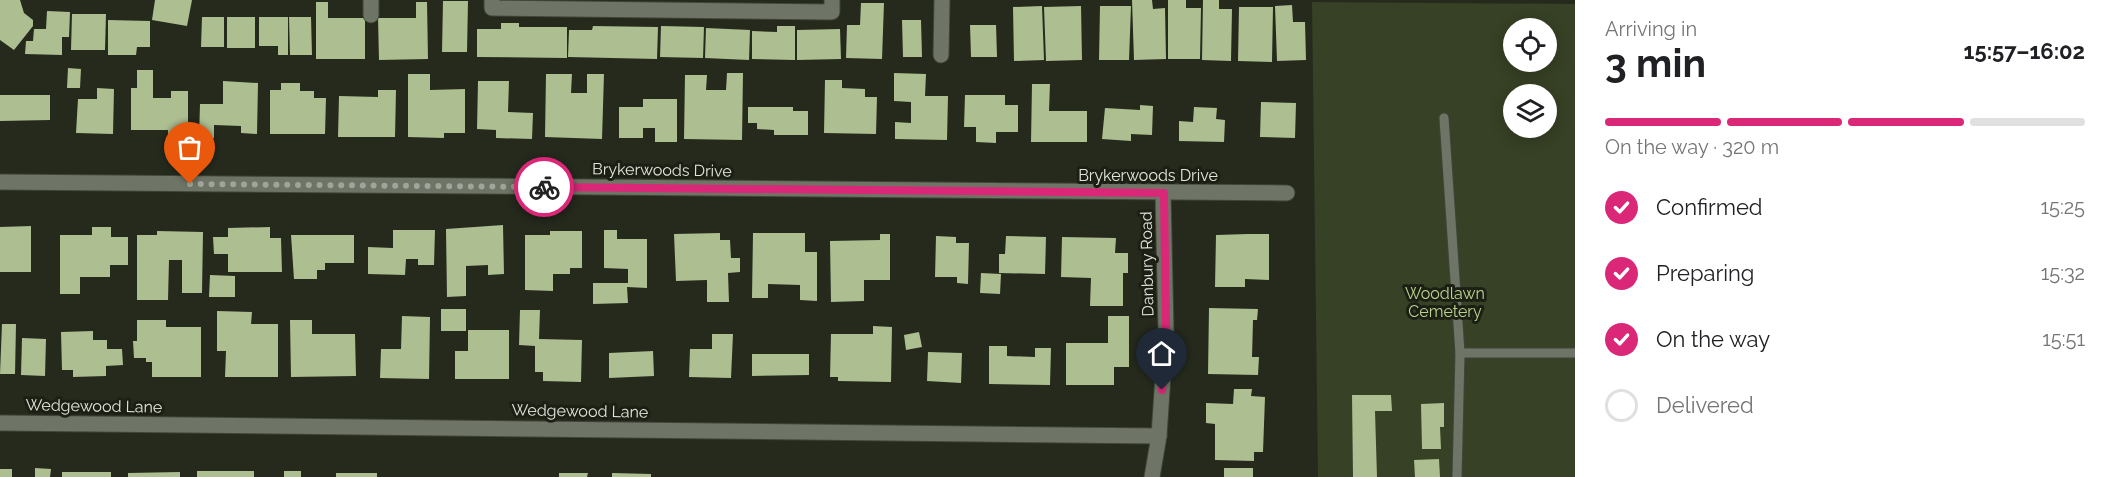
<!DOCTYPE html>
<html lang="en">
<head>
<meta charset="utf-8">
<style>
  :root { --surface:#fff; --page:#f6f6f6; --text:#202124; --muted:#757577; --line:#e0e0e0; --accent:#db2777 }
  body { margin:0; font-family:Raleway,sans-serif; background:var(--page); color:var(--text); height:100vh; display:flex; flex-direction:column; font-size:22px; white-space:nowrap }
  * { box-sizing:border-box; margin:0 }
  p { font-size:20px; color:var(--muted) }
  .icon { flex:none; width:33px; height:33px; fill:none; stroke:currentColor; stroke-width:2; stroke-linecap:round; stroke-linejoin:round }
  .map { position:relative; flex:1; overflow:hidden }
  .details { display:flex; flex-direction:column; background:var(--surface); width:540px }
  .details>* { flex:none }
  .tools { position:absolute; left:1503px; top:18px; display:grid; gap:12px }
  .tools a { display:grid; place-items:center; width:54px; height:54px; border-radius:50%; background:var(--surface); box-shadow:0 3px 15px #0003; font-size:30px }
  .pin { position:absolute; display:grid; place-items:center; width:51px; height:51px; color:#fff; margin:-62px -26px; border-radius:50% 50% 50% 0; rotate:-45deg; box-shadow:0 0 6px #0007 }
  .pin .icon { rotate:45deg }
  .courier { position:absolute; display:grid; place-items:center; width:60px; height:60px; margin:-30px; border:4px solid #db2777; border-radius:50%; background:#fff; color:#222; box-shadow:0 2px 8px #0007 }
  .summary em { font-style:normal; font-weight:700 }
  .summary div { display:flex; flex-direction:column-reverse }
  .summary { display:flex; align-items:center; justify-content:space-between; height:102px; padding:0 30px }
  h1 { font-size:39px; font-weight:700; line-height:45px }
  .bar { display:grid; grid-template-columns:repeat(4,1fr); gap:9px 6px; align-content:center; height:72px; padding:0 30px }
  .bar i { height:8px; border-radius:4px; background:var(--line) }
  .bar .selected { background:var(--accent) }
  .bar p { grid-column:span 4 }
  ol { padding:0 30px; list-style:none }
  li { display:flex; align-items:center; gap:18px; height:66px }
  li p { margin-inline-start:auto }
  li .icon { padding:6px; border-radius:50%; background:var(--accent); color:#fff; stroke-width:4 }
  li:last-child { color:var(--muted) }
  li i { width:33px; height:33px; border:3px solid var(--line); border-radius:50% }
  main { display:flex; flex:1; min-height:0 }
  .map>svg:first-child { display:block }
</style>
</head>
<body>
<main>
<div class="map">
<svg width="1575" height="477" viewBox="0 0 1575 477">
  <rect width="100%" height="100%" fill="#252a1d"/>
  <path fill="#374125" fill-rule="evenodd" d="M1312 2 1575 4V477H1318ZM1514 28H1546V62H1514ZM1514 94H1546V128H1514Z"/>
  <g fill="#adbe91">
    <path d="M0 0H20L24 13 33 20V26L14 50 0 40Z"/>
    <path d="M155 0H192L187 26 152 20Z"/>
    <path d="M1132 0H1152L1153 9 1165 8 1166 59 1134 60Z"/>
    <path d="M1168 0H1186V8H1201L1200 59H1168Z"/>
    <path d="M1203 0H1219V9H1232L1231 61 1202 60Z"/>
    <path d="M443 1H468L467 52H442Z"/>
    <path d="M316 2H328V18H365V59H316Z"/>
    <path d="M416 2H427L428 59 379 60 378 18H416Z"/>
    <path d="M861 3H884L882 59 846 58 847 25H860Z"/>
    <path d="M1292 5 1293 22H1305L1306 60 1277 61 1275 6Z"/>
    <path d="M1042 6 1044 60 1014 61 1013 7Z"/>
    <path d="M1081 6 1082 60 1046 61 1044 7Z"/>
    <path d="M1100 6H1131L1129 60H1099Z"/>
    <path d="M1239 7H1273L1272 62 1238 61Z"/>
    <path d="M47 11 70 12 69 37H62V55L25 54 26 41H33L34 29H46Z"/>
    <path d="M72 14H106L105 50H71Z"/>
    <path d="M202 17H224V47H201Z"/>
    <rect x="227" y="17" width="28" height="31"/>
    <path d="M259 17H288V55H278V46H259Z"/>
    <path d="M289 17H311L312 55H290Z"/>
    <path d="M108 20 150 21V47H137L136 55H108Z"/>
    <path d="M902 20H921L922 57H903Z"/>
    <path d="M501 23H519V27H567V58L477 57V29H501Z"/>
    <path d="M970 25H996L997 57H971Z"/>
    <path d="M593 26 658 27 657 59 568 57 569 30H592Z"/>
    <path d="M661 26 704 27 703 58 660 57Z"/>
    <path d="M777 26H795V60L752 59V31L777 32Z"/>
    <path d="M706 28 750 30 749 60 705 58Z"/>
    <path d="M840 29 841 59 797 60V30Z"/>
    <path d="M68 68 81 69 80 88H67Z"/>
    <path d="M137 70H153V98H171V91H188V138H168V130H131V88H137Z"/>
    <path d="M727 73H743L742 140 684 139 685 75H707L706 90H726Z"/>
    <path d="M894 73 926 74 925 96H948L947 140 895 139V122L911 123V102L894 101Z"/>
    <path d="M408 74H430V90L465 89V133H444V138L408 137Z"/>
    <path d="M546 74H572L571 93H587V74H604L602 139 545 137Z"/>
    <path d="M825 80H842V88L865 89V97H877L876 134 824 133Z"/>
    <path d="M223 81 258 83 257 134 241 133V126L214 125V138H199L200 104H223Z"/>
    <path d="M478 81H509L508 112 533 113 532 139 496 138V130L477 129Z"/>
    <path d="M281 83H300V91H314V98H326L325 134H270V90H281Z"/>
    <path d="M1032 84H1050L1049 111H1087V142H1031Z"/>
    <path d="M97 88 114 89 113 134 76 133 78 99H97Z"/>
    <path d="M378 90H396L395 137H338L339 96 378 97Z"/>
    <path d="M0 95H50V120L0 121Z"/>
    <path d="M965 95H1005V105H1018V132H996V143L976 142V127H964Z"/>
    <path d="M643 99H677V142H655V128H643V138H619V107H643Z"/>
    <path d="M1261 102 1296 103 1295 138 1260 137Z"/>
    <path d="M1140 105 1153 106 1152 135 1131 134V141L1102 139 1105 108 1140 110Z"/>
    <path d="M748 107H793V111H808V135H774V130L757 129V123H748Z"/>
    <path d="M1194 107 1217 108 1216 119 1225 120 1224 142 1179 141V121L1193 122Z"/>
    <path d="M503 225 504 274 488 275V265L466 266V296L447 297 446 229Z"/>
    <path d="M31 226V272H0V227Z"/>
    <path d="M92 227H111V237H128V265H110V277H80V294H60V235H92Z"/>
    <path d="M270 227V238H281L282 272H228V254H214L213 237H228V228Z"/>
    <path d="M393 230H435L434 265H418V259H406L405 275 368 274V247L393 248Z"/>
    <path d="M604 230H617V239H647V288L627 287 628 303 593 304V283H628V269L604 268Z"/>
    <path d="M157 231 203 232 202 293H182V260H169L168 300H137V235H157Z"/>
    <path d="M550 231H582V268H570V274H553V291L525 290V235H550Z"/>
    <path d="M720 233V240H730L731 258H740V272L728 273 729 302H707V280L676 281 674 234Z"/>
    <path d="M753 233H805V252H817V301L800 300V285L768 284V298H752Z"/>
    <path d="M880 234H890V280H864V301L831 302 830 241 880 240Z"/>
    <path d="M1248 234H1269V280L1245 279V287H1215L1216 235Z"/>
    <path d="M291 235H354V263H325V270H317V279H294Z"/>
    <path d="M936 236 956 237V243H969L968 284 957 283V277H935Z"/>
    <path d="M1006 236 1046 237 1045 274 999 273V254H1005Z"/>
    <path d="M1062 237 1116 238 1115 253H1128V273H1123V306H1090L1091 278 1061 277Z"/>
    <path d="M981 273 1001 274 1000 294 980 293Z"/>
    <path d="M210 275 235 276V297H209Z"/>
    <path d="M1209 308 1258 309 1257 320H1253L1252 357H1259L1258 375 1208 374Z"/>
    <rect x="441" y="309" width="25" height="22"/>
    <path d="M520 310H540L539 339 582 340 581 382 543 381V372H535V346L519 345Z"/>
    <path d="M217 311 252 312 251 324H278V377H225L226 351H217Z"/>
    <path d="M402 316 430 317 429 379 380 378 381 349H401Z"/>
    <path d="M1108 316H1129V367H1114V385H1066V343H1108Z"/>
    <path d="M137 320H166V327H201V377H152V362H146V358H134L133 341H137Z"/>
    <path d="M290 320H312V334H355L356 376 291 377Z"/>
    <path d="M2 324H16L15 374H0Z"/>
    <path d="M873 326 892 327 891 382 838 381V377H830L831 334H873Z"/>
    <path d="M468 330H509V379H455V351H468Z"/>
    <path d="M93 331V340H107V349H122L123 365 106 366V376L73 377V370H62L61 332Z"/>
    <path d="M919 332 922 347 906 350 904 335Z"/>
    <path d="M712 334H733L731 378 689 377 690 349H712Z"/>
    <path d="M22 338 46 339 45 376 21 375Z"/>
    <path d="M989 346H1007V356L1035 357V348H1051L1050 385 989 384Z"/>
    <path d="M653 351 654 376 609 378V353Z"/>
    <path d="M928 352 962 353 961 383 927 381Z"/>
    <path d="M752 354H809V375L752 376Z"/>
    <path d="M1234 389H1252L1251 396 1265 397 1263 452H1254V461L1215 460V424L1206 423V403L1233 404Z"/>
    <path d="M1352 395H1391L1392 411H1375L1377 477H1353Z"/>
    <path d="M1444 403V427H1440L1441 449H1422L1421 404Z"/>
    <path d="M1439 459 1440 477H1415L1414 460Z"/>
    <path d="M35 468 51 469 50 477H35Z"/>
    <rect x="1224" y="468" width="29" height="9"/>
    <rect x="0" y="469" width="12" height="8"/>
    <rect x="197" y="471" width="57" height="6"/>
    <rect x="284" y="471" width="17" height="6"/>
    <rect x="62" y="472" width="49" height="5"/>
    <path d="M180 472V477H128V473Z"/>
    <rect x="336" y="473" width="41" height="4"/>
    <path d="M559 473H588L587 477H559Z"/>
    <path d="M612 473 651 474V477H612Z"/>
  </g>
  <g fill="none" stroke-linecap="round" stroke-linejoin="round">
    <defs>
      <g id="service">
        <path d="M1444 118 1460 353 1457 477"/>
        <path d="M1460 353H1575"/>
      </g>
      <g id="minor">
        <path d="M492 0V8L832 12V0"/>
        <path d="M371 15V0"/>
        <path d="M941 55 942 0"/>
        <path d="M0 182 1287 193"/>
        <path d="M0 423 1159 436"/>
        <path d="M1152 477 1159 436 1166 331 1163 193"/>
      </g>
    </defs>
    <use href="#service" stroke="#41453a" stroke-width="11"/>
    <use href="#minor" stroke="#41453a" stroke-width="17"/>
    <use href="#service" stroke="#6f7566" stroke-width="9"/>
    <use href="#minor" stroke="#6f7566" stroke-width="15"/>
  </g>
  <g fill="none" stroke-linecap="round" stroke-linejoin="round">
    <path stroke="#a0a49a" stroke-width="6" stroke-dasharray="0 10.8" d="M190 184 544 187"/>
    <path stroke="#db2777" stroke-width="8" d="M544 187 1164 193 1166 330 1162 390"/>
  </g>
  <g text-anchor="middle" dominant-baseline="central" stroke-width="6" stroke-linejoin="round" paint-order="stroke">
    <g font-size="16" fill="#e2e5dd" stroke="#1c2014">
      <text transform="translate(662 170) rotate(1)">Brykerwoods Drive</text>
      <text x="1148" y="175">Brykerwoods Drive</text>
      <text transform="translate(1147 264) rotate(-91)">Danbury Road</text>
      <text transform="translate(94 406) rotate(1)">Wedgewood Lane</text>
      <text transform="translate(580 411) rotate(1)">Wedgewood Lane</text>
    </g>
    <g font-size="16" fill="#bbd38e" stroke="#1c2014">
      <text x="1445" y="293">Woodlawn<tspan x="1445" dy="18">Cemetery</tspan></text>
    </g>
  </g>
</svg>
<div class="tools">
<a><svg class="icon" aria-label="locate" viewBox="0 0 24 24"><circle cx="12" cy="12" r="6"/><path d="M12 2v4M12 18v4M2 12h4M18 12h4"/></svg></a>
<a><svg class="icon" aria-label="layers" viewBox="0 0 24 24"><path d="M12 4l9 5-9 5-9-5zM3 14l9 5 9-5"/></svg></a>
</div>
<div class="pin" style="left:190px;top:184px;background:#ea580c"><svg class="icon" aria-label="bag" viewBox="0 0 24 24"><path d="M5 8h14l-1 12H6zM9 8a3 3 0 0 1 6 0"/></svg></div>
<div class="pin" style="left:1162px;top:390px;background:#1f2937"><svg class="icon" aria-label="home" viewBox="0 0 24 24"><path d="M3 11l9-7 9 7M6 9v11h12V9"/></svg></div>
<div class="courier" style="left:544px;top:187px"><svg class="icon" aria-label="bike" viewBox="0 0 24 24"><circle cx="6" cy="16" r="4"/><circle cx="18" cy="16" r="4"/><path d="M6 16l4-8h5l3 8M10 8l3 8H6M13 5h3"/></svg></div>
</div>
<section class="details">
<div class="summary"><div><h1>3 min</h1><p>Arriving in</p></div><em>15:57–16:02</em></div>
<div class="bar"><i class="selected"></i><i class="selected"></i><i class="selected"></i><i></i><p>On the way · 320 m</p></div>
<ol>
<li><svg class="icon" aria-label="check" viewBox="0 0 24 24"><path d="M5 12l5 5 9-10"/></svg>Confirmed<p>15:25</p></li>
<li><svg class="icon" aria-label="check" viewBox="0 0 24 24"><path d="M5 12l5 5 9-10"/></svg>Preparing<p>15:32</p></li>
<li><svg class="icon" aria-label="check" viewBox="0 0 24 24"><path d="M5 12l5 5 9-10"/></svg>On the way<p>15:51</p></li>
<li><i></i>Delivered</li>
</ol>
</section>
</main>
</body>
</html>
